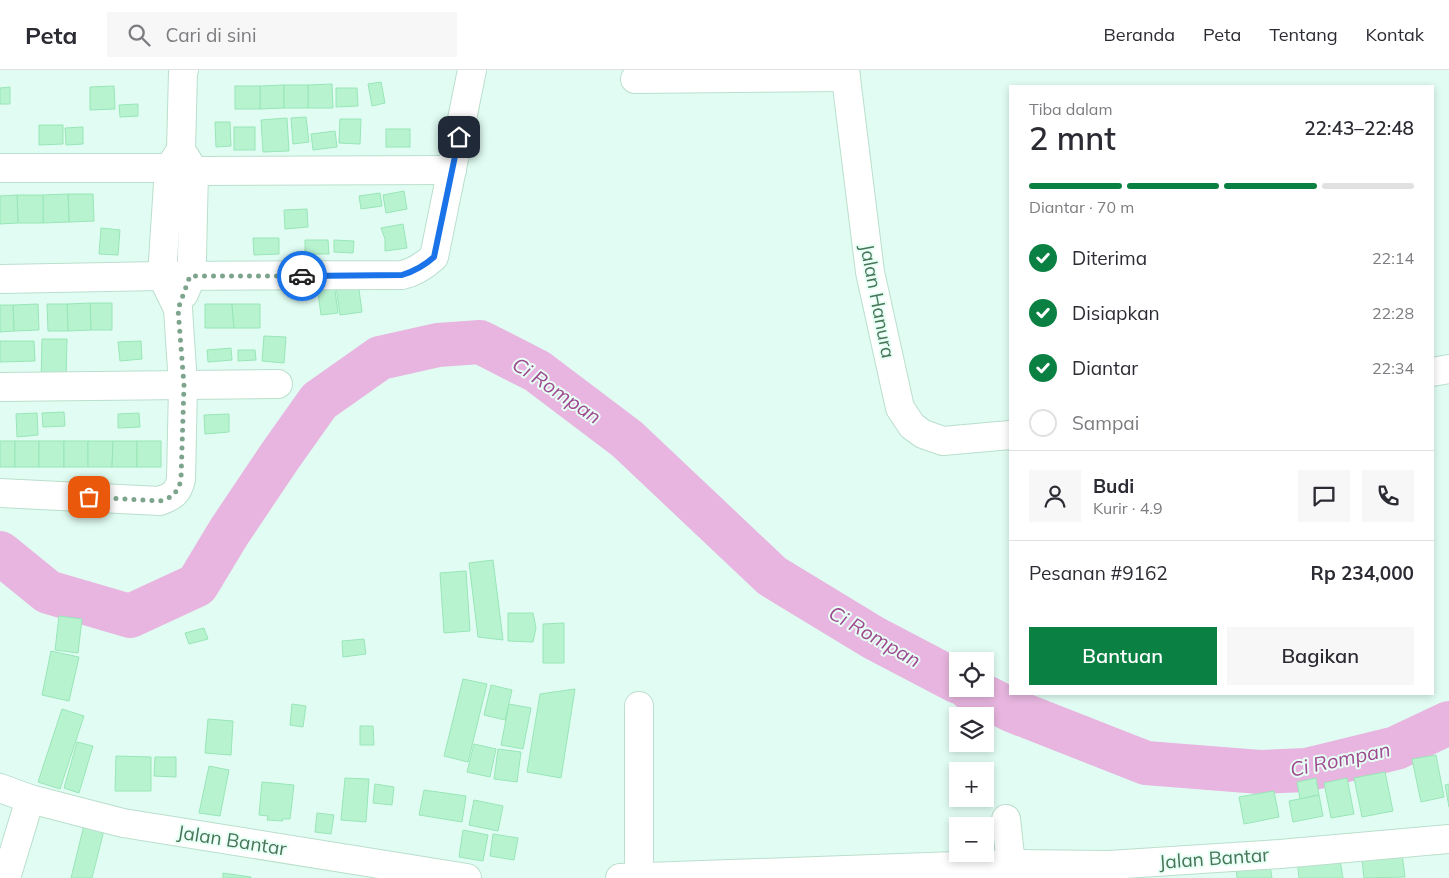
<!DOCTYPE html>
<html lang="id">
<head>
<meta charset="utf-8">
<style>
  :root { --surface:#fff; --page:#f7f7f7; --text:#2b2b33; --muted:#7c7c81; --line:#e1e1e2; --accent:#0b8043 }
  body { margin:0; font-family:Mulish,sans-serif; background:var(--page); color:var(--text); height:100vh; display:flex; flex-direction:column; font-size:19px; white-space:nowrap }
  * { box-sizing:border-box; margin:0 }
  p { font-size:16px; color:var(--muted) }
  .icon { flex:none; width:28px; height:28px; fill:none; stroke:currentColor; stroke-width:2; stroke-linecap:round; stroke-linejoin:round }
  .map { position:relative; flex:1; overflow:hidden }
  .drawer { position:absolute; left:1009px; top:15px; width:425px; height:610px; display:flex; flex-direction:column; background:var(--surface); border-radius:0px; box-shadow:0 2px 8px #0003 }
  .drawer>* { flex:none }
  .fabs { position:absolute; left:949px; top:582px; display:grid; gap:10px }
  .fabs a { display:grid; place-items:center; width:45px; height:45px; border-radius:0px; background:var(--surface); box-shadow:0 2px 8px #0003; font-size:25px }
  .pin { position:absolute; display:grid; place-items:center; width:42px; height:42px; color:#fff; margin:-21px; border-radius:10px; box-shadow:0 2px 8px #0006 }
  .courier { position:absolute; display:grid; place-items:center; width:50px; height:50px; margin:-25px; border:4px solid #1a73e8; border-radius:50%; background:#fff; color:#222; box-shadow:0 1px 6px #0007 }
  .headline em { font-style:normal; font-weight:600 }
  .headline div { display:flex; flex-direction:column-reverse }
  .headline { display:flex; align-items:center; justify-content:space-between; height:85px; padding:0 20px }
  h1 { font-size:32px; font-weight:600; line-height:38px }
  .bar { display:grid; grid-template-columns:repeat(4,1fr); gap:8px 5px; align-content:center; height:60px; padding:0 20px }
  .bar i { height:6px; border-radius:4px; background:var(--line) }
  .bar .current { background:var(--accent) }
  .bar p { grid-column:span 4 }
  .line { display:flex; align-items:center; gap:12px; padding:0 20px; border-top:1px solid var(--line) }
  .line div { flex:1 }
  .round { display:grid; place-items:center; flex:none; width:52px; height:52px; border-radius:0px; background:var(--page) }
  ol { padding:0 20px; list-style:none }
  li { display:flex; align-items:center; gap:15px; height:55px }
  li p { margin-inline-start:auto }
  li .icon { padding:5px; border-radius:50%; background:var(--accent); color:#fff; stroke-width:4 }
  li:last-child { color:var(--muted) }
  li i { width:28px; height:28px; border:2px solid var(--line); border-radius:50% }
  .button { display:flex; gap:10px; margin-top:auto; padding:10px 20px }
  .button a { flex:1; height:58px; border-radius:0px; background:var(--accent); color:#fff; font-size:20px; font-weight:600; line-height:58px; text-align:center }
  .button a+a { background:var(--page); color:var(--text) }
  header { display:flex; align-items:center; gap:30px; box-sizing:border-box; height:70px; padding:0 25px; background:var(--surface); border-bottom:1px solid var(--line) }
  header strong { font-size:24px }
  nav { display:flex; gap:28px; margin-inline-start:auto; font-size:18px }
  .search { width:350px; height:45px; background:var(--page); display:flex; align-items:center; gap:12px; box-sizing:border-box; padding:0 18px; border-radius:0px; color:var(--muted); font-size:19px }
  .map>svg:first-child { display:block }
</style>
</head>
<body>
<header>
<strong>Peta</strong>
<div class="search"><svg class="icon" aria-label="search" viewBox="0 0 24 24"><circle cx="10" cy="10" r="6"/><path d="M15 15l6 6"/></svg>Cari di sini</div>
<nav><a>Beranda</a><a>Peta</a><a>Tentang</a><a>Kontak</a></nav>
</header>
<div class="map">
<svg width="1449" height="808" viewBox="0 0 1449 808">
  <rect width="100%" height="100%" fill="#e1fdf3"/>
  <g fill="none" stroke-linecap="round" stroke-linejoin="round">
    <g stroke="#e7b5df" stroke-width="44">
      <path d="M0 483 48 522 130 546 197 515 229 462 280 386 319 331 380 288 438 275 480 272 537 301 627 369 772 506 874 568 958 612"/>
      <path d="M970 619 1011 640 1146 693 1260 702 1306 700 1396 678 1449 653"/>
    </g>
  </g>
  <g fill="#b8f3d0" stroke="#98e6b7">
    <path d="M381 12 385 33 372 36 368 14Z"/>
    <path d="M332 14 333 38H308V15Z"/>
    <path d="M284 15V38L260 39V16Z"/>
    <rect x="284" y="15" width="24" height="23"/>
    <path d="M114 16 115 39 90 40V17Z"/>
    <rect x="235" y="16" width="25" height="23"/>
    <path d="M10 17V34H0V18Z"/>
    <path d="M336 18H357L358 36 336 37Z"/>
    <path d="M138 34V46L120 47 119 35Z"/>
    <path d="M306 47 309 72 293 74 291 48Z"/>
    <path d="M287 48 289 81 263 82 261 50Z"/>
    <path d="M340 49H361L360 74 339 73Z"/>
    <path d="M215 52H230L231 76 216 77Z"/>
    <path d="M39 55H63V74L39 75Z"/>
    <path d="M83 57V74L66 75 65 58Z"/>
    <rect x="234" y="57" width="21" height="23"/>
    <rect x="386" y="59" width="24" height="18"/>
    <path d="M335 61 337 77 313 80 311 64Z"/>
    <path d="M404 121 407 139 386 143 383 125Z"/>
    <path d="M380 123 382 136 361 139 359 126Z"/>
    <path d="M68 124H93L94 151 69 152Z"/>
    <path d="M68 124 69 152 43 153V125Z"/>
    <path d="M17 125H43V153H18Z"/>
    <path d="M17 125 18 153 0 154V126Z"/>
    <path d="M307 139 308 157 285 159 284 140Z"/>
    <path d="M403 154 407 178 385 181V169L381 158Z"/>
    <path d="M101 158 120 160 118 185 99 184Z"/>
    <path d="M253 168H279V184L254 185Z"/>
    <path d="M305 170H328L329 184H305Z"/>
    <path d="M334 170 354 171 353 183 334 182Z"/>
    <path d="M358 212 362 242 340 245 336 216Z"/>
    <path d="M334 213 338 243 321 245 317 215Z"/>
    <path d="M90 233H112V260H91Z"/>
    <path d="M90 233 91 260 68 261 67 234Z"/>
    <path d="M38 234 39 260 14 261 13 235Z"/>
    <path d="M47 234H67L68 261H48Z"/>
    <path d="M205 234H232L234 258H205Z"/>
    <path d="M232 234H260V258H234Z"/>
    <path d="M0 235H13L14 261 0 262Z"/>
    <path d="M264 266 286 267 284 293 262 291Z"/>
    <path d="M42 269H67L66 311H41Z"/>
    <path d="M0 271H34L35 291 0 292Z"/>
    <path d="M141 271 142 289 120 291 118 272Z"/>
    <path d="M231 278 232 290 208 292 207 280Z"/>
    <path d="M238 280H255L256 290 238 291Z"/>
    <path d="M64 342 65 356 43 357 42 343Z"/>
    <path d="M37 343 38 365 17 367 16 344Z"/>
    <path d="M139 343 140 357 118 358V344Z"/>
    <path d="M229 344V362L205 364 204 345Z"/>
    <rect x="0" y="371" width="15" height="26"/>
    <rect x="15" y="371" width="24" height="26"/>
    <rect x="39" y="371" width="25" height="26"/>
    <rect x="64" y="371" width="24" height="26"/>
    <path d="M88 371H113L112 397H88Z"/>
    <path d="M113 371H137V397H112Z"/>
    <rect x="137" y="371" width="24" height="26"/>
    <path d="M493 490 503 570 478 567 469 493Z"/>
    <path d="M466 501 470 561 444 563 440 503Z"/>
    <path d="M508 543H533L536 558 533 572 508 571Z"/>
    <path d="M59 546 82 549 78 583 55 580Z"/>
    <path d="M564 553V593H543V554Z"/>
    <path d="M204 558 208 569 189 574 185 563Z"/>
    <path d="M364 569 366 584 343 587 342 571Z"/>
    <path d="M51 581 79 587 69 631 42 625Z"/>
    <path d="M463 609 487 614 468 692 444 686Z"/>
    <path d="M491 615 512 620 505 650 484 645Z"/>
    <path d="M575 619 561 708 527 702 540 624Z"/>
    <path d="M292 634 306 636 303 657 290 655Z"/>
    <path d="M509 634 531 638 523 679 501 675Z"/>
    <path d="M62 639 84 646 60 719 38 712Z"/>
    <path d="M208 649 233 651 231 685 205 683Z"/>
    <path d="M360 656H373L374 675H360Z"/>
    <path d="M77 672 93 676 79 723 64 718Z"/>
    <path d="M474 674 496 679 490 707 467 702Z"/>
    <path d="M498 679 521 682 517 712 494 709Z"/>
    <path d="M1436 685 1444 727 1421 732 1412 689Z"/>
    <path d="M116 686 151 687V721H115Z"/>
    <path d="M155 687H176V707L154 706Z"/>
    <path d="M209 696 229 700 220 746 199 743Z"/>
    <path d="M1385 702 1393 741 1362 747 1354 708Z"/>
    <path d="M345 708 369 709 366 752 341 750Z"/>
    <path d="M1316 708 1319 725 1300 729 1297 712Z"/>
    <path d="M1347 708 1354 744 1331 748 1324 713Z"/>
    <path d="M262 712 294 715 290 749H282L283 751 267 750 268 746 259 745Z"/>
    <path d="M375 714 394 717 392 735 373 733Z"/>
    <path d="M1449 714V737L1445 715Z"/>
    <path d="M424 720 466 726 462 752 419 745Z"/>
    <path d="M1274 721 1279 747 1244 754 1239 727Z"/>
    <path d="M1319 725 1323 746 1293 752 1289 731Z"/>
    <path d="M474 730 503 736 498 761 469 755Z"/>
    <path d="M317 743 334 745 331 764 315 762Z"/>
    <path d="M84 755 104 760 92 808H71Z"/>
    <path d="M463 760 488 765 483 791 459 787Z"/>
    <path d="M493 764 518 768 514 790 490 786Z"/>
    <path d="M1401 776 1405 807 1364 808 1361 781Z"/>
    <path d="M1339 784 1343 808H1299L1297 789Z"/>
    <path d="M1269 789 1272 808H1237L1236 794Z"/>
    <path d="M223 803 251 807V808H223Z"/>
  </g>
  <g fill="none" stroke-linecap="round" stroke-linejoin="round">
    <defs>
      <g id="minor">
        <path d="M845 0 870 202 900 338 912 356 923 364 943 371 1010 365"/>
        <path d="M635 9 846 7"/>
        <path d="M0 98H169L194 101 452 100"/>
        <path d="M0 209 162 206 402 205C415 202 424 196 434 187L472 0"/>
        <path d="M184 224 191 207 192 188 194 101 181 80 183 2 184 0"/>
        <path d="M1432 302 1449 299"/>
        <path d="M0 317 278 314"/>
        <path d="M0 423 160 431C173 426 178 423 181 409L183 315 178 239 162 206 169 98 181 80"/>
        <path d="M639 636V808"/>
        <path d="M0 718 30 729 123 753 467 808"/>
        <path d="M1006 749 1011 794"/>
        <path d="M6 808 30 729"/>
        <path d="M620 808 1011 794 1109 795 1280 784 1449 769"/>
      </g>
    </defs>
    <use href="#minor" stroke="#badfcc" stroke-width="30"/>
    <use href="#minor" stroke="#fff" stroke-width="28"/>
  </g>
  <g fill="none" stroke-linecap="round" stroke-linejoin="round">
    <path stroke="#7da58e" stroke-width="5" stroke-dasharray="0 9" d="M89 427 160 431 173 426 179 417 181 409 184 315 178 239 190 206H302"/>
    <path stroke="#1a73e8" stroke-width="6" d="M302 206 402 205C415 201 424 196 434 187L459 67"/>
  </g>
  <g text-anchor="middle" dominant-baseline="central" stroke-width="4" stroke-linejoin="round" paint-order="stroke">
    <g font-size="19" fill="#477558" stroke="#e8fff6">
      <text transform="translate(878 231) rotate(79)">Jalan Hanura</text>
      <text transform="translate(232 770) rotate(9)">Jalan Bantar</text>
      <text transform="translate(1214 788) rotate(-4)">Jalan Bantar</text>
    </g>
    <g font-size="20" font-style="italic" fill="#9f498f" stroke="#e8fff6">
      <text transform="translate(557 320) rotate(34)">Ci Rompan</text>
      <text transform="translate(875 566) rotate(30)">Ci Rompan</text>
      <text transform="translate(1340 689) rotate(-12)">Ci Rompan</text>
    </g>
  </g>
</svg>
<div class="fabs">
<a><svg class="icon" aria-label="locate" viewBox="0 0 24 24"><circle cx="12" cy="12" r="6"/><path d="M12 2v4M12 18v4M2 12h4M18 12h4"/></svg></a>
<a><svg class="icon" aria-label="layers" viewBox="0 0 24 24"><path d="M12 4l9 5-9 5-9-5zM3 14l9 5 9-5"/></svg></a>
<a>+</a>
<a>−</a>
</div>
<div class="pin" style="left:89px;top:427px;background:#ea580c"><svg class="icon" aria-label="bag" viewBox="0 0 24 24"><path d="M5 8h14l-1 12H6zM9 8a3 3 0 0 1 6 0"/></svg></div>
<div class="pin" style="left:459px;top:67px;background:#1f2937"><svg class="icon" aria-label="home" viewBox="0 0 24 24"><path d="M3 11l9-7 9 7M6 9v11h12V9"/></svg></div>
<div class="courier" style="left:302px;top:206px"><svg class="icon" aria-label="car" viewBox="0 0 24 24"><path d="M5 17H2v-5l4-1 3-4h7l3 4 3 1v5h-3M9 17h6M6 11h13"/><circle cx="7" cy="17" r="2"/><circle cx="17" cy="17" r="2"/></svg></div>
<section class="drawer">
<div class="headline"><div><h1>2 mnt</h1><p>Tiba dalam</p></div><em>22:43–22:48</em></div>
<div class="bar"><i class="current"></i><i class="current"></i><i class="current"></i><i></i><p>Diantar · 70 m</p></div>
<ol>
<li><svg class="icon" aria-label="check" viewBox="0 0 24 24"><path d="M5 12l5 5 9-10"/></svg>Diterima<p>22:14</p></li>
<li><svg class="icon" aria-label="check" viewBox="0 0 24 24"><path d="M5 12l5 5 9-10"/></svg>Disiapkan<p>22:28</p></li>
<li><svg class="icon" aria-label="check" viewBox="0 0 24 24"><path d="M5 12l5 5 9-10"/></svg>Diantar<p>22:34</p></li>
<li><i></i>Sampai</li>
</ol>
<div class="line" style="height:90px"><a class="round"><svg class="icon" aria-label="person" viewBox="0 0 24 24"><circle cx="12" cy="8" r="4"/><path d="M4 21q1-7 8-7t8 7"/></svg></a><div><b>Budi</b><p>Kurir · 4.9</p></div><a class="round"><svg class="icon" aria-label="chat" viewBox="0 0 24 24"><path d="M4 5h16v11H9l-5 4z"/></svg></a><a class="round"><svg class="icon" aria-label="phone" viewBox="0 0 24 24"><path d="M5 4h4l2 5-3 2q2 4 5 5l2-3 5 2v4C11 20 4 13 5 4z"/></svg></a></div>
<div class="line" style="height:65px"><div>Pesanan #9162</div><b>Rp 234,000</b></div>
<div class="button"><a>Bantuan</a><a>Bagikan</a></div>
</section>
</div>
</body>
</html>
